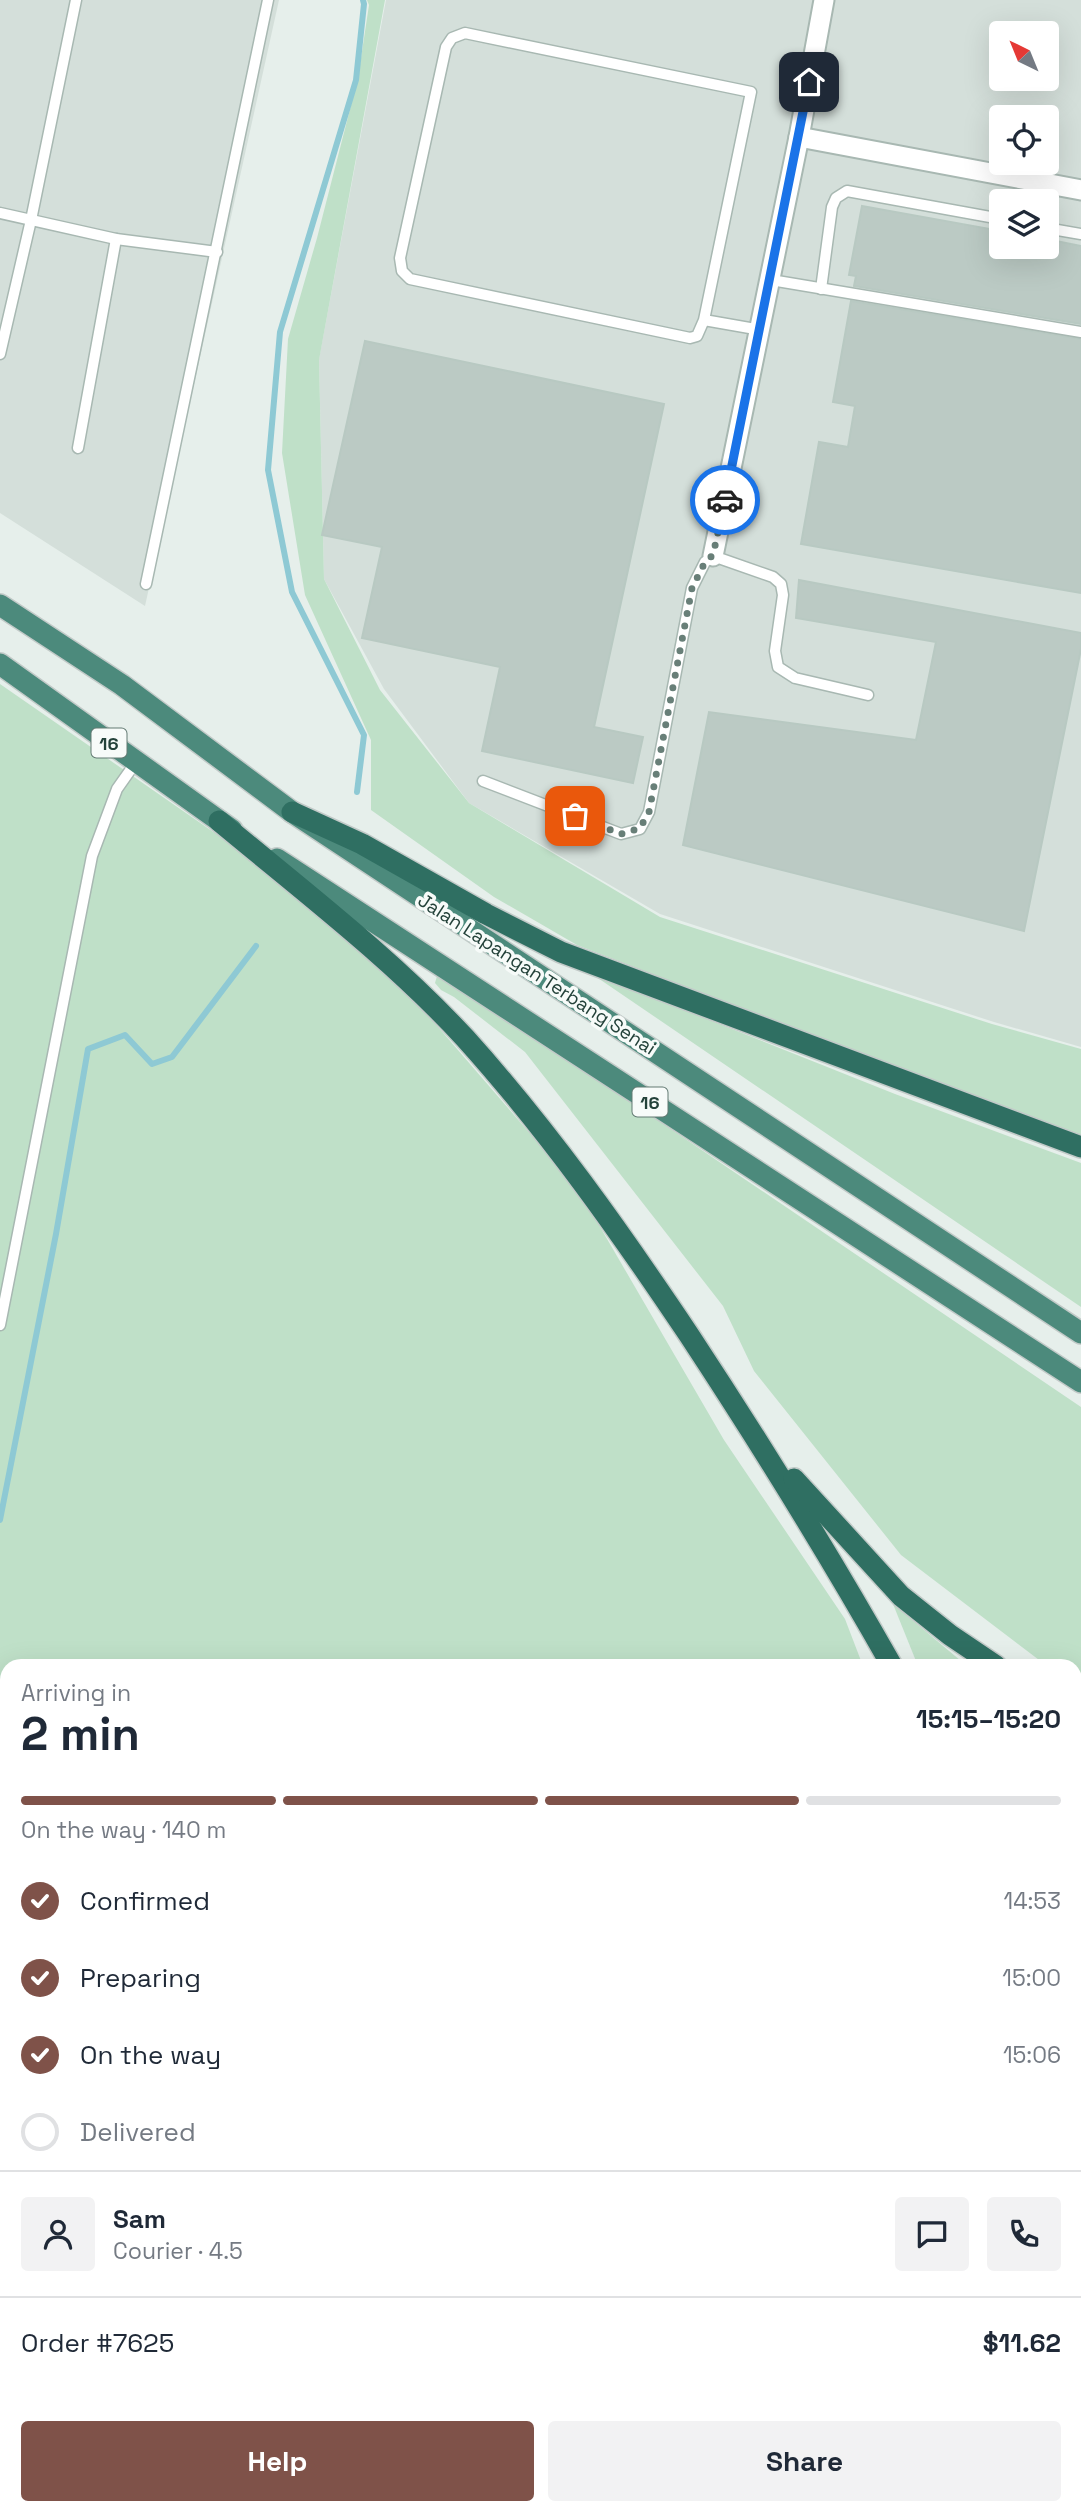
<!DOCTYPE html>
<html lang="en">
<head>
<meta charset="utf-8">
<style>
  :root { --surface:#fff; --page:#f2f2f3; --text:#1f2937; --muted:#747a83; --line:#e0e1e3; --accent:#7f5249 }
  body { margin:0; font-family:"Space Grotesk",sans-serif; background:var(--page); color:var(--text); height:100vh; display:flex; flex-direction:column; font-size:26px; white-space:nowrap }
  * { box-sizing:border-box; margin:0 }
  p { font-size:23px; color:var(--muted) }
  .icon { flex:none; width:38px; height:38px; fill:none; stroke:currentColor; stroke-width:2; stroke-linecap:round; stroke-linejoin:round }
  .map { position:relative; flex:1; overflow:hidden }
  .drawer { position:absolute; left:0px; top:1659px; width:1082px; height:856px; display:flex; flex-direction:column; background:var(--surface); border-radius:21px 21px 0 0; box-shadow:0 7px 28px #0002 }
  .drawer>* { flex:none }
  .needle { width:46px; rotate:317deg }
  .buttons { position:absolute; left:989px; top:21px; display:grid; gap:14px }
  .buttons a { display:grid; place-items:center; width:70px; height:70px; border-radius:7px; background:var(--surface); box-shadow:0 7px 28px #0002; font-size:35px }
  .pin { position:absolute; display:grid; place-items:center; width:60px; height:60px; color:#fff; margin:-30px; border-radius:14px; box-shadow:0 4px 10px #0006 }
  .courier { position:absolute; display:grid; place-items:center; width:70px; height:70px; margin:-35px; border:5px solid #1a73e8; border-radius:50%; background:#fff; color:#222; box-shadow:0 2px 9px #0007 }
  .summary em { font-style:normal; font-weight:800 }
  .summary div { display:flex; flex-direction:column-reverse }
  .summary { display:flex; align-items:center; justify-content:space-between; height:119px; padding:0 21px }
  h1 { font-size:46px; font-weight:800; line-height:52px }
  .bar { display:grid; grid-template-columns:repeat(4,1fr); gap:10px 7px; align-content:center; height:84px; padding:0 21px }
  .bar i { height:9px; border-radius:5px; background:var(--line) }
  .bar .active { background:var(--accent) }
  .bar p { grid-column:span 4 }
  .line { display:flex; align-items:center; gap:18px; padding:0 21px; border-top:2px solid var(--line) }
  .line div { flex:1 }
  .round { display:grid; place-items:center; flex:none; width:74px; height:74px; border-radius:7px; background:var(--page) }
  ol { padding:0 21px; list-style:none }
  li { display:flex; align-items:center; gap:21px; height:77px }
  li p { margin-inline-start:auto }
  li .icon { padding:7px; border-radius:50%; background:var(--accent); color:#fff; stroke-width:4 }
  li:last-child { color:var(--muted) }
  li i { width:38px; height:38px; border:4px solid var(--line); border-radius:50% }
  .button { display:flex; gap:14px; margin-top:auto; padding:14px 21px }
  .button a { flex:1; height:80px; border-radius:7px; background:var(--accent); color:#fff; font-size:28px; font-weight:800; line-height:80px; text-align:center }
  .button a+a { background:var(--page); color:var(--text) }
  .map>svg:first-child { display:block }
</style>
</head>
<body>
<div class="map">
<svg width="1081" height="2514" viewBox="0 0 1081 2514">
  <rect width="100%" height="100%" fill="#e6efeb"/>
  <g fill="#d4dfda" fill-rule="evenodd">
    <path d="M0 0H279L145 606 0 513Z"/>
    <path d="M386 0H1081V1047L994 1022 660 914 469 803 384 689 324 579 319 359ZM1001 33H1046V79H1001ZM1001 117H1046V163H1001ZM1001 201H1046V247H1001Z"/>
  </g>
  <g fill="#bfe0c8">
    <path d="M367 0H385L319 360 324 579 380 690 469 803 660 917 992 1024 1081 1049V1139L577 945 494 897 371 810V740L305 595 282 453 288 339 317 238 358 78 369 5Z"/>
    <path d="M0 684 248 856 394 976 578 1189 724 1440 845 1619 863 1666H7V2418L0 2419Z"/>
    <path d="M589 972 895 1094 1081 1163V1307Z"/>
    <path d="M442 974 1081 1407V1692L1075 1687 1074 1666H1047L901 1555 754 1371 723 1306 525 1052 454 997 441 990 435 983 437 976Z"/>
    <path d="M893 1604 967 1666H918Z"/>
    <path d="M1074 1751 1081 1756V1823L1075 1835Z"/>
    <path d="M1081 2026V2086L1075 2090V2037Z"/>
    <path d="M496 2508H669L665 2514H508Z"/>
  </g>
  <g fill="none" stroke-linecap="round" stroke-linejoin="round">
    <g stroke="#8ec9d4" stroke-width="6">
      <path d="M357 792 364 735 292 592 268 470 280 332 356 80 364 4 363 0"/>
      <path d="M0 1520 56 1234 88 1049 125 1035 152 1064 172 1057 256 946"/>
      <path d="M0 1837 7 1845"/>
      <path d="M0 2454 7 2445"/>
    </g>
  </g>
  <g fill="#bbcac4" stroke="#b8c9c2" stroke-width="2">
    <path d="M862 206 1001 231V247H1046V239L1081 246V324L854 286 856 276 849 275Z"/>
    <path d="M851 301 1081 339V593L801 544 819 442 848 447 855 406 833 402Z"/>
    <path d="M365 341 664 404 594 727 643 737 633 783 482 751 500 667 362 638 382 547 322 535Z"/>
    <path d="M799 580 1081 633V649L1024 931 683 845 709 712 916 740 936 642 796 618Z"/>
  </g>
  <g fill="none" stroke-linecap="round" stroke-linejoin="round">
    <defs>
      <g id="service">
        <path d="M0 213 116 239 217 252"/>
        <path d="M1046 228 1081 234"/>
        <path d="M771 280 1081 332"/>
        <path d="M821 289 832 207 836 198 847 191 1001 219"/>
        <path d="M704 320 697 336 690 338 410 279 402 271 400 258 446 47 452 38 465 33 751 92 704 320 761 330"/>
        <path d="M0 354 31 220 76 0"/>
        <path d="M78 448 116 239"/>
        <path d="M146 584 268 0"/>
        <path d="M483 781 621 834 640 829 649 812 692 588 705 562 713 556 773 577 781 584 783 595 775 651 778 667 795 678 868 695"/>
        <path d="M0 1325 92 856 117 789 136 762"/>
        <path d="M0 1787 7 1789"/>
      </g>
      <g id="minor">
        <path d="M799 137 1081 190"/>
        <path d="M713 556 799 137 824 0"/>
      </g>
      <g id="trunk">
        <path d="M0 605 122 685 292 812 1081 1333"/>
        <path d="M0 664 232 830"/>
        <path d="M277 859 1081 1382"/>
      </g>
      <g id="motorway">
        <path d="M292 812 362 844 486 914 561 952 1081 1147"/>
        <path d="M219 821C303 891 391 958 465 1038 548 1130 620 1232 689 1335 760 1443 828 1553 892 1666"/>
        <path d="M794 1479 901 1596 950 1635 996 1666"/>
        <path d="M1074 1719 1081 1723"/>
        <path d="M1074 1911 1081 1899"/>
        <path d="M1074 1984 1081 1973"/>
        <path d="M1074 2109 1081 2104"/>
        <path d="M253 2514H269"/>
        <path d="M724 2514 727 2508"/>
        <path d="M768 2514 772 2508"/>
      </g>
    </defs>
    <use href="#service" stroke="#a8b8b2" stroke-width="13"/>
    <use href="#minor" stroke="#a8b8b2" stroke-width="23"/>
    <use href="#trunk" stroke="#c2cac8" stroke-width="24"/>
    <use href="#motorway" stroke="#c2cac8" stroke-width="24"/>
    <use href="#service" stroke="#fff" stroke-width="10"/>
    <use href="#minor" stroke="#fff" stroke-width="19"/>
    <use href="#trunk" stroke="#4c8a7c" stroke-width="21"/>
    <use href="#motorway" stroke="#2f6f62" stroke-width="21"/>
  </g>
  <g fill="none" stroke-linecap="round" stroke-linejoin="round">
    <path stroke="#687f78" stroke-width="7" stroke-dasharray="0 12.6" d="M575 816 621 834 640 828 649 812 692 588 705 562 713 555 725 500"/>
    <path stroke="#1a73e8" stroke-width="9" d="M725 500 809 82"/>
  </g>
  <g text-anchor="middle" dominant-baseline="central" stroke-width="7" stroke-linejoin="round" paint-order="stroke">
    <g fill="#f7fbf9" stroke="#637a73" stroke-width="2">
      <rect x="91.5" y="728.5" width="35" height="29" rx="5"/>
      <rect x="632.5" y="1087.5" width="35" height="29" rx="5"/>
    </g>
    <g font-size="18" font-weight="bold" fill="#24423a">
      <text x="109" y="743">16</text>
      <text x="650" y="1102">16</text>
    </g>
    <g font-size="19" fill="#24423a" stroke="#f7fbf9">
      <text transform="translate(537 974) rotate(33)">Jalan Lapangan Terbang Senai</text>
    </g>
  </g>
</svg>
<div class="buttons">
<a><svg class="needle" viewBox="-14 -14 28 28"><path d="M0-13l5 13h-10z" fill="#e53935"/><path d="M0 13l5-13h-10z" fill="#747a83"/></svg></a>
<a><svg class="icon" aria-label="locate" viewBox="0 0 24 24"><circle cx="12" cy="12" r="6"/><path d="M12 2v4M12 18v4M2 12h4M18 12h4"/></svg></a>
<a><svg class="icon" aria-label="layers" viewBox="0 0 24 24"><path d="M12 4l9 5-9 5-9-5zM3 14l9 5 9-5"/></svg></a>
</div>
<div class="pin" style="left:575px;top:816px;background:#ea580c"><svg class="icon" aria-label="bag" viewBox="0 0 24 24"><path d="M5 8h14l-1 12H6zM9 8a3 3 0 0 1 6 0"/></svg></div>
<div class="pin" style="left:809px;top:82px;background:#1f2937"><svg class="icon" aria-label="home" viewBox="0 0 24 24"><path d="M3 11l9-7 9 7M6 9v11h12V9"/></svg></div>
<div class="courier" style="left:725px;top:500px"><svg class="icon" aria-label="car" viewBox="0 0 24 24"><path d="M5 17H2v-5l4-1 3-4h7l3 4 3 1v5h-3M9 17h6M6 11h13"/><circle cx="7" cy="17" r="2"/><circle cx="17" cy="17" r="2"/></svg></div>
<section class="drawer">
<div class="summary"><div><h1>2 min</h1><p>Arriving in</p></div><em>15:15–15:20</em></div>
<div class="bar"><i class="active"></i><i class="active"></i><i class="active"></i><i></i><p>On the way · 140 m</p></div>
<ol>
<li><svg class="icon" aria-label="check" viewBox="0 0 24 24"><path d="M5 12l5 5 9-10"/></svg>Confirmed<p>14:53</p></li>
<li><svg class="icon" aria-label="check" viewBox="0 0 24 24"><path d="M5 12l5 5 9-10"/></svg>Preparing<p>15:00</p></li>
<li><svg class="icon" aria-label="check" viewBox="0 0 24 24"><path d="M5 12l5 5 9-10"/></svg>On the way<p>15:06</p></li>
<li><i></i>Delivered</li>
</ol>
<div class="line" style="height:126px"><a class="round"><svg class="icon" aria-label="person" viewBox="0 0 24 24"><circle cx="12" cy="8" r="4"/><path d="M4 21q1-7 8-7t8 7"/></svg></a><div><b>Sam</b><p>Courier · 4.5</p></div><a class="round"><svg class="icon" aria-label="chat" viewBox="0 0 24 24"><path d="M4 5h16v11H9l-5 4z"/></svg></a><a class="round"><svg class="icon" aria-label="phone" viewBox="0 0 24 24"><path d="M5 4h4l2 5-3 2q2 4 5 5l2-3 5 2v4C11 20 4 13 5 4z"/></svg></a></div>
<div class="line" style="height:91px"><div>Order #7625</div><b>$11.62</b></div>
<div class="button"><a>Help</a><a>Share</a></div>
</section>
</div>
</body>
</html>
